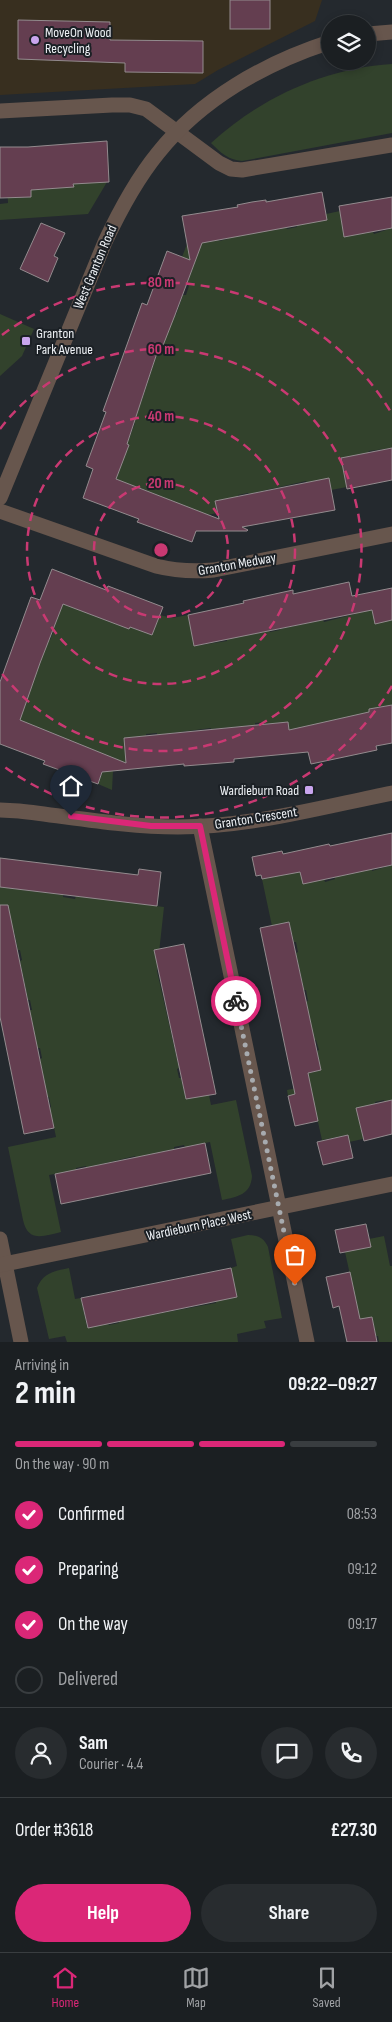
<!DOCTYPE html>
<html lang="en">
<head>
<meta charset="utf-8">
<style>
  :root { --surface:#1b1f22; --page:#282c2f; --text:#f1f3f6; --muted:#a0a2a5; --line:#393d40; --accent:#db2777 }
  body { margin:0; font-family:"Sofia Sans Condensed",sans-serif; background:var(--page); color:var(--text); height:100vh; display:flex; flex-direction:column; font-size:19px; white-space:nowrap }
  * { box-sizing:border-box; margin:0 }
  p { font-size:16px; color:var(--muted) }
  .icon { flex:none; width:28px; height:28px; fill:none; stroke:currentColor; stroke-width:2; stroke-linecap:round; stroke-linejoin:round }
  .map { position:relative; height:1342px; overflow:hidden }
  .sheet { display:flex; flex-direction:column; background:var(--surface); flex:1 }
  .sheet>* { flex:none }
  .buttons { position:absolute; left:321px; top:15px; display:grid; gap:10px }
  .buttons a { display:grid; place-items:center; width:55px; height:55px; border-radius:50%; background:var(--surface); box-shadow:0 2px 8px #0003,0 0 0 1px var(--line); font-size:25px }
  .pin { position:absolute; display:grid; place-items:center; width:42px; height:42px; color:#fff; margin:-51px -21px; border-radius:50% 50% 50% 0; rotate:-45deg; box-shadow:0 0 5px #0007 }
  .pin .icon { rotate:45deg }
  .courier { position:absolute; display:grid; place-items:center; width:50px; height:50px; margin:-25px; border:4px solid #db2777; border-radius:50%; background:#fff; color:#222; box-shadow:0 1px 6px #0007 }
  .headline em { font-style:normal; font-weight:700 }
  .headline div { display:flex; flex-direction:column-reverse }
  .headline { display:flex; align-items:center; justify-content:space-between; height:85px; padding:0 15px }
  h1 { font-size:32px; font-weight:700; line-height:38px }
  .bar { display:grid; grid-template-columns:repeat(4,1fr); gap:8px 5px; align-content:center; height:60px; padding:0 15px }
  .bar i { height:6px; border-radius:4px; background:var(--line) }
  .bar .active { background:var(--accent) }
  .bar p { grid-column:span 4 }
  .line { display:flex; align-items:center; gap:12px; padding:0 15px; border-top:1px solid var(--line) }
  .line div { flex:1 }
  .round { display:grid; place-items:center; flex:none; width:52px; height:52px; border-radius:26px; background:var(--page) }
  ol { padding:0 15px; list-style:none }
  li { display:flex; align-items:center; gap:15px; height:55px }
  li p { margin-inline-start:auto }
  li .icon { padding:5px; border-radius:50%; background:var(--accent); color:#fff; stroke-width:4 }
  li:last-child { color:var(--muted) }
  li i { width:28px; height:28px; border:2px solid var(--line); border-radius:50% }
  .action { display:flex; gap:10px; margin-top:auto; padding:10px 15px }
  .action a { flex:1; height:58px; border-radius:30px; background:var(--accent); color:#fff; font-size:20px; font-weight:700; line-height:58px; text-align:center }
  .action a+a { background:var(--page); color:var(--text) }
  .dock { display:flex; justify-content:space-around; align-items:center; height:70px; border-top:1px solid var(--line); background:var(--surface); font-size:14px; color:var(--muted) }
  .dock a { display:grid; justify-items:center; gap:2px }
  .dock .active { color:var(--accent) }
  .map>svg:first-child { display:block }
</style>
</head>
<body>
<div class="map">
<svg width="392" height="1342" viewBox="0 0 392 1342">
  <rect width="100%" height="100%" fill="#24292e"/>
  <path fill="#382f1f" d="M0 0H322L315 21 218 70 195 84 0 95Z"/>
  <g fill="#32422c">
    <path d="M392 64V133L242 161C228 160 220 152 211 143 260 98 325 68 392 64Z"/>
    <path d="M89 175 107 182 88 214 0 220V204L8 203 7 186 21 198 31 197 30 190 74 186 73 182 89 183Z"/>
    <path d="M340 211 344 236 373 232 374 234 392 228V448L369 451 347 487 331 490 329 479 307 483 306 481 249 494 248 493 238 495V497L215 501 217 513 202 516 148 494V491L117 480 113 481 135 423 131 421 142 400 159 347 162 348 171 314 176 315 183 295H186L189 286 187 284 195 262 182 257 187 244 218 239 219 241 228 239V237L286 227 287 229 297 227V225L326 220V214Z"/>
    <path d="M0 314 34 329 22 356 0 376Z"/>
    <path d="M369 593 375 623 392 620V705L369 709V713L333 720 308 752 291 754 288 722 265 724V722L255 723V725L211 729V728L157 735V733L146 734V736L124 738 127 770 113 771 112 790 98 784 108 757 77 743 76 744 54 736 55 734 23 722 18 723 48 639 50 640 54 630H52L62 602 66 605 129 629 130 627 152 635 160 615 172 618 188 615 194 646 227 641V639L269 631 270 632 280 630V629L323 620 324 622 355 614Z"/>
    <path d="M296 854 303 884 324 879 325 882 335 879V877L372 869V871L392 865V1100L385 1102 384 1100 375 1102V1104L357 1108 363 1139 349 1142 347 1135 322 1140 311 1091 288 1096 287 1090 297 1088 298 1076 321 1070 317 1051 319 1050 316 1040H314L306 1002 308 1001 306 990H304L296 953 298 952 296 942H294L289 922 272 926 262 879 287 874Z"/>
    <path d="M0 887 63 895V897L75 899 76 896 164 907 157 971 179 1068 177 1069 179 1078H181L186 1099 209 1095 211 1105 236 1100 252 1176C251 1194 238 1197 222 1200L210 1142 185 1147 184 1145 174 1147V1149L136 1158 135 1156 86 1168V1166L76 1168V1170L49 1175 61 1232C44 1236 28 1243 23 1220L8 1147 56 1137 50 1108 51 1107 49 1097H47L40 1059 42 1058 40 1048H37L30 1010H32L30 1000H28L20 961 22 960 20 950H18L14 931 0 933Z"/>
    <path d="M248 1235C258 1235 264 1238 268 1247L282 1318 264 1321 266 1328 237 1334 238 1342H67L65 1336 49 1339 37 1288C43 1273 54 1271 69 1268L75 1299 81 1298 87 1327 108 1324 109 1325 119 1323V1321L216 1303V1301L237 1297 231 1268 237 1266 231 1239Z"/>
    <path d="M384 1236 390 1266H392V1342H379L378 1336H376L372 1317 351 1321 356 1302 345 1252 370 1247 369 1239Z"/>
  </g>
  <g fill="#643e50" stroke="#938b8e">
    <rect x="230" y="0" width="40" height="29"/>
    <path d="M18 20 110 22V40L203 41V73L125 72V63L18 59Z"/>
    <path d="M107 141 109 182 73 184 74 187 31 190V197L0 198V147H28Z"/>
    <path d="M322 192 327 220 202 243 175 315 162 348 159 347 152 368 127 444 129 445 116 479 219 519 215 501 329 478 335 510 242 527 248 530 247 531H196L192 542 137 522 139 519 83 498 93 469 86 466 106 412 103 411 142 303 147 305 167 251 190 260 182 216 238 207 237 205 252 202 266 200V202Z"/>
    <path d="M392 197V228L344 237 339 206Z"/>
    <path d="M41 223 65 233 54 256 58 258 48 282 20 269Z"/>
    <path d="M392 448V480L347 489 341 458Z"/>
    <path d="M52 569 106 590 108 586 163 607 152 635 130 627 129 629 63 604 40 663 20 720 126 763 124 738 288 722 289 730 369 712V709L392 705V743L376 746 377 750 311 764 308 752 234 759V762L184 766V764L102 772 98 784 43 764 45 761 0 744V682L31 597 40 600Z"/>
    <path d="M349 582 352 596 392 588V620L375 624 372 610 194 646 188 615 244 603 243 601 293 590V594Z"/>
    <path d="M392 833V865L303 884 300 872 262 879 261 875 256 876 252 857 282 851 283 854 329 844 330 846Z"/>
    <path d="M0 858 138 875 139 869 161 872 157 906 0 887Z"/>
    <path d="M0 905H8L54 1128 24 1134 0 1017Z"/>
    <path d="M289 922 321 1070 308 1073 318 1121 295 1126 288 1096 295 1094 260 928Z"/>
    <path d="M184 944 216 1094 186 1099 154 950Z"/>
    <path d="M392 1100V1134L364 1141 356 1108Z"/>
    <path d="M348 1135 353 1158 323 1165 317 1142Z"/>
    <path d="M205 1143 211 1173 61 1204 55 1174Z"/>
    <path d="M366 1224 371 1247 340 1253 335 1230Z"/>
    <path d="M231 1268 237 1297 88 1328 81 1298Z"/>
    <path d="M350 1272 360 1319 372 1317 377 1342H347L339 1306 333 1308 326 1277Z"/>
  </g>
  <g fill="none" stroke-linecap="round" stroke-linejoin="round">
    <g stroke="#67564d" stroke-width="15">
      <path d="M368 34 392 32"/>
      <path d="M0 111 112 105H130L146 109 219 163 231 169 242 170 392 145"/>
      <path d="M0 498 105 242C120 210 136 180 158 153 201 99 265 63 330 42"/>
      <path d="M0 511 156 566C176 571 193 572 214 570L392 534"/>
      <path d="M0 810 19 811C72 817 125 827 178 827 250 827 322 807 392 793"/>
      <path d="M200 826 307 1342"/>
      <path d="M0 1239 21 1342"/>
      <path d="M0 1265 392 1184"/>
    </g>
  </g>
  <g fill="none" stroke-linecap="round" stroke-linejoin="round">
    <path stroke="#a7abaf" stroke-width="5" stroke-dasharray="0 9" d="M236 1001 295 1285"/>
    <path stroke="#db2777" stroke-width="6" d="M71 816 151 826H200L236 1001"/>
  </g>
  <g fill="none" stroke="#c93972" stroke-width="2.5" stroke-dasharray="9 6">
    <circle cx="161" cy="550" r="67"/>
    <circle cx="161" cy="550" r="134"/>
    <path d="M0 429A201 201 0 1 1 0 671"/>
    <path d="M392 686A268 268 0 0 1 2 765M2 335A268 268 0 0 1 392 414"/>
  </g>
  <g fill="#c9a5ee" stroke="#1b2025" stroke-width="2">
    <circle cx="35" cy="40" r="5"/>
    <rect x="21" y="336" width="10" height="10" rx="2.5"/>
    <rect x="304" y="785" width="10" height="10" rx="2.5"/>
  </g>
  <g text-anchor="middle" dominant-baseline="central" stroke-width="4" stroke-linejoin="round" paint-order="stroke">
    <g font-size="14" fill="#eef1f5" stroke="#1b2025" text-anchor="start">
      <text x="45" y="32">MoveOn Wood<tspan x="45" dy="16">Recycling</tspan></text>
      <text x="36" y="333">Granton<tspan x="36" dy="16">Park Avenue</tspan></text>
      <text x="299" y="790" text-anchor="end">Wardieburn Road</text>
    </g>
    <g font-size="14" fill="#eef1f5" stroke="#1b2025">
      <text transform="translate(95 267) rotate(-67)">West Granton Road</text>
      <text transform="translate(237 564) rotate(-10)">Granton Medway</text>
      <text transform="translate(256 818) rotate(-9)">Granton Crescent</text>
      <text transform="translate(199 1225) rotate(-12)">Wardieburn Place West</text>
    </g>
  </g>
  <circle cx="161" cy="550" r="8" fill="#c93972" stroke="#1b2025" stroke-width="2.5"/>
  <g font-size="15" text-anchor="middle" font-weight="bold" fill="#c93972" stroke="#1b2025" stroke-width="4" stroke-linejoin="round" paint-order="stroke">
    <text x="161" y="287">80 m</text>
    <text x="161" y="354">60 m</text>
    <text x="161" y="421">40 m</text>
    <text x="161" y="488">20 m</text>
  </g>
</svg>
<div class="buttons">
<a><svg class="icon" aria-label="layers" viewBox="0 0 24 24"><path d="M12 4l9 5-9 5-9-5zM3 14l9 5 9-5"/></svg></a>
</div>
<div class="pin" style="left:295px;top:1285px;background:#ea580c"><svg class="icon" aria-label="bag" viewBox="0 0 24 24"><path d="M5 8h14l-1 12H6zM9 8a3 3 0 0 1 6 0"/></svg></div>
<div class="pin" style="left:71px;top:816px;background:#1f2937"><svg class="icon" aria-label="home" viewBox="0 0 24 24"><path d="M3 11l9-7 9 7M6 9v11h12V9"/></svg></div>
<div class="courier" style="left:236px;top:1001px"><svg class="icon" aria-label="bike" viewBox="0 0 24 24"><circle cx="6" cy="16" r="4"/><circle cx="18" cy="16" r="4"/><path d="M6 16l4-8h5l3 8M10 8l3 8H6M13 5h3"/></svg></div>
</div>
<section class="sheet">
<div class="headline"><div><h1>2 min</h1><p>Arriving in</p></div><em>09:22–09:27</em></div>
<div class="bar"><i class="active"></i><i class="active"></i><i class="active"></i><i></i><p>On the way · 90 m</p></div>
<ol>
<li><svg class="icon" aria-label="check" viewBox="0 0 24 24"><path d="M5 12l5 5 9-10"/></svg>Confirmed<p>08:53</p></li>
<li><svg class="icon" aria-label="check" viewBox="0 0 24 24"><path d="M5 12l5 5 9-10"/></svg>Preparing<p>09:12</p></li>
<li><svg class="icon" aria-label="check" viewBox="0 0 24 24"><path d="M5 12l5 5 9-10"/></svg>On the way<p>09:17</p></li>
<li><i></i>Delivered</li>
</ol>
<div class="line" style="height:90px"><a class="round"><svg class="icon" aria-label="person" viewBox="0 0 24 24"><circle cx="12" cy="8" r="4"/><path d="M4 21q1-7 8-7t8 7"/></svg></a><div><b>Sam</b><p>Courier · 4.4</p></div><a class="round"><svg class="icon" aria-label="chat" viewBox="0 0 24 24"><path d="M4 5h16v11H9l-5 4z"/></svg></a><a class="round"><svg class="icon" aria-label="phone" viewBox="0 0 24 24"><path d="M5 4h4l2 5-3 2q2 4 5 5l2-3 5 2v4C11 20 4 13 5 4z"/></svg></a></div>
<div class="line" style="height:65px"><div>Order #3618</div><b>£27.30</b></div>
<div class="action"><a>Help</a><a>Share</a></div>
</section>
<nav class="dock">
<a class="active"><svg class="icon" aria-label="home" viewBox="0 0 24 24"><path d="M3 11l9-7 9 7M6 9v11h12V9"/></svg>Home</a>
<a><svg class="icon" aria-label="map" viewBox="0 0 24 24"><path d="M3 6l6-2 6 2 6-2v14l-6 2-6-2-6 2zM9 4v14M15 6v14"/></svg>Map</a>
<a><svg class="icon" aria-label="saved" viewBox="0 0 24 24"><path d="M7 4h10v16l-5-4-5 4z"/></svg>Saved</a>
</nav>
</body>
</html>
